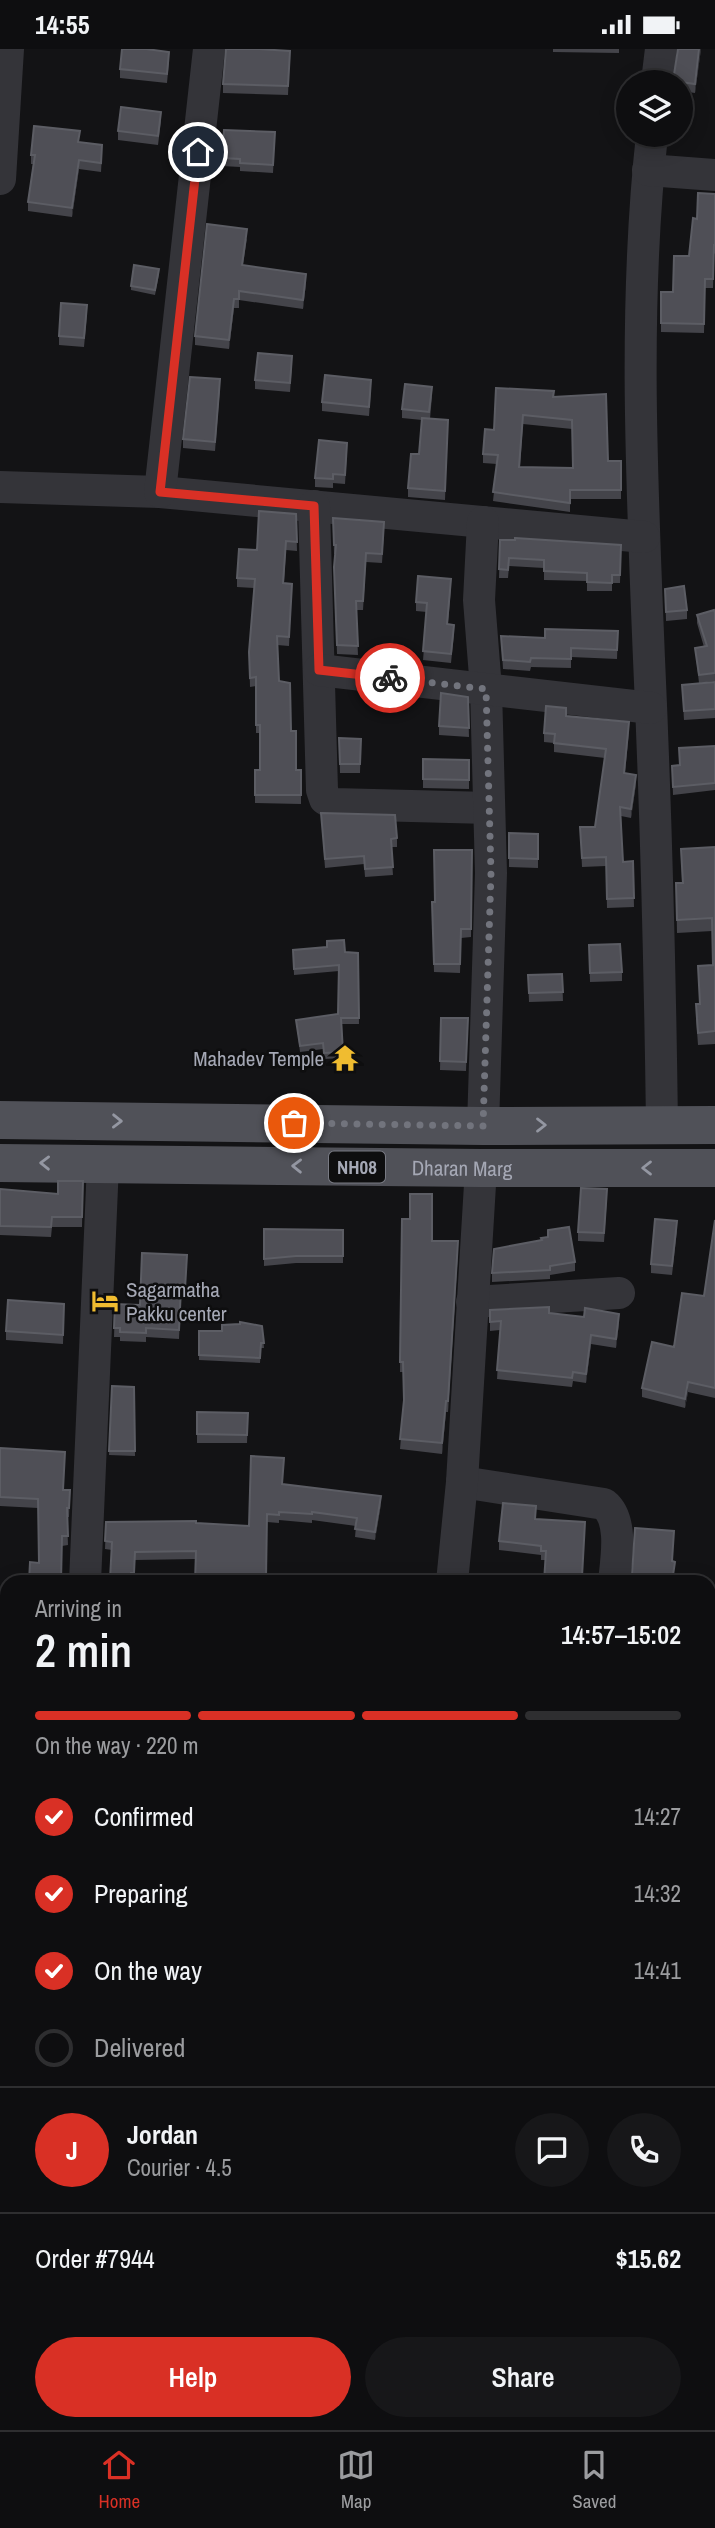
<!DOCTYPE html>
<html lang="en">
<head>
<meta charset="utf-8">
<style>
  :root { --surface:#0e0e10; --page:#171719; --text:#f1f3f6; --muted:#9b9c9f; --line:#2e2e30; --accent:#d93025 }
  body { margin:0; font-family:"Archivo Narrow",sans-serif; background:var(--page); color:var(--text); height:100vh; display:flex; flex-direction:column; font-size:26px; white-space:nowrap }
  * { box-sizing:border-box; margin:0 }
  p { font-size:23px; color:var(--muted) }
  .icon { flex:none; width:38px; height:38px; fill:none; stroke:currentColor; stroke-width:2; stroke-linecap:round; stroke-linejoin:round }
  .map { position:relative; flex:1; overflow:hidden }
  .sheet { position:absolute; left:0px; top:1526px; width:716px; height:856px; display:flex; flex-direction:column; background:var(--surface); border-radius:21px 21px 0 0; box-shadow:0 4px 18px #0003,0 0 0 2px var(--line) }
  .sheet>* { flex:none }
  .buttons { position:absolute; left:616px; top:21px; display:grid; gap:14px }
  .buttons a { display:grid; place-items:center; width:77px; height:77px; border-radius:50%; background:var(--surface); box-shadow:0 4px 18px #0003,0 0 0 2px var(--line); font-size:35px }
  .pin { position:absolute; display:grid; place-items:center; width:60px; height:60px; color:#fff; margin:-30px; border:4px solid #fff; border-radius:50%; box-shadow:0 2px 7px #0007 }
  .courier { position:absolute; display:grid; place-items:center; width:70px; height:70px; margin:-35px; border:5px solid #d93025; border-radius:50%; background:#fff; color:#222; box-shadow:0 2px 9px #0007 }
  .headline em { font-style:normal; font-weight:600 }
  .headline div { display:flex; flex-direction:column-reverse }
  .headline { display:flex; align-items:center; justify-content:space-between; height:119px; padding:0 35px }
  h1 { font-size:46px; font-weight:600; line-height:52px }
  .bar { display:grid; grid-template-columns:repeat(4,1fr); gap:10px 7px; align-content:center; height:84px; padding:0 35px }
  .bar i { height:9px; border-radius:5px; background:var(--line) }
  .bar .current { background:var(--accent) }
  .bar p { grid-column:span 4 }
  .line { display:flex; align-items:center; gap:18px; padding:0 35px; border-top:2px solid var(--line) }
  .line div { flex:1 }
  .round { display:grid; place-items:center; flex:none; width:74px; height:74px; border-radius:37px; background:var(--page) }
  ol { padding:0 35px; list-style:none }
  li { display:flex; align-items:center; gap:21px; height:77px }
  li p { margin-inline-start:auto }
  li .icon { padding:7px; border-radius:50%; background:var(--accent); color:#fff; stroke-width:4 }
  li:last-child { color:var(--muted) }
  li i { width:38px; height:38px; border:4px solid var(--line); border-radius:50% }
  .button { display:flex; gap:14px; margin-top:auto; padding:14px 35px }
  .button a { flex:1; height:80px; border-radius:42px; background:var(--accent); color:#fff; font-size:28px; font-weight:600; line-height:80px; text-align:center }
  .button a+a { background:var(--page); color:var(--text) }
  .status { display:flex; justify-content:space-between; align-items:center; height:49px; padding:0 35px; background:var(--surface); direction:ltr }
  .status svg { height:19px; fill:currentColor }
  .tab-bar { display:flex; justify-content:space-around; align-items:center; height:98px; border-top:2px solid var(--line); background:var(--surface); font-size:19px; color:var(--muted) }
  .tab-bar a { display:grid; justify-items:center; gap:4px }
  .tab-bar .current { color:var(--accent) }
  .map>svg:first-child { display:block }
</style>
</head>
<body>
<div class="status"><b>14:55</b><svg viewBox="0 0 49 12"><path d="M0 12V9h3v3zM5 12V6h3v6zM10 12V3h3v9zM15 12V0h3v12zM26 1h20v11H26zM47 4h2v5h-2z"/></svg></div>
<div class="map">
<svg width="715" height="2381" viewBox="0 0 715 2381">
  <rect width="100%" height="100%" fill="#131315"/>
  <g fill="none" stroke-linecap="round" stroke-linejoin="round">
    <g stroke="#343439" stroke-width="32">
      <path d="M657 33 661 0"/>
      <path d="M652 86C633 259 642 436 649 610 656 765 660 920 662 1076"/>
      <path d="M648 121 715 126"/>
      <path d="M0 130 8 0"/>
      <path d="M0 438 160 443 644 488"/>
      <path d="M160 443 209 0"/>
      <path d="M314 457 322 741 325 750 334 755 489 759"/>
      <path d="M483 473 479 551 486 640 491 824 483 1077"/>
      <path d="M319 621 651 659"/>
      <path d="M472 1253 619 1244"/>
      <path d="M462 1433 604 1455C624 1471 616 1511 614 1533"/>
      <path d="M85 1533 103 1115"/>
      <path d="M452 1533 462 1433 481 1119"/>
      <path d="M0 1808H7"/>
      <path d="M0 1910 7 1911"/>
      <path d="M0 2031H7"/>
      <path d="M0 2353 7 2352"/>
      <path d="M29 2375 31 2381"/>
      <path d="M673 2375 700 2381"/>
    </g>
    <g stroke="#505158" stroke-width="38">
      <path d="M0 1071 483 1077 715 1076"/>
      <path id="s1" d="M0 1114 481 1119H715"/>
    </g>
  </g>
  <g fill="#44444a" fill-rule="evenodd">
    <path d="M553 0H619V4L553 3Z"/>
    <path d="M678 0H701L695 44 681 42V33H673Z"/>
    <path d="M290 2 288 46 223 44V35Z"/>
    <path d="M169 12 167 34 120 29V20Z"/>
    <path d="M161 72 158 96 118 91V82Z"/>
    <path d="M275 83 273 124 240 122V118L222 117V109Z"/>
    <path d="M79 93 102 105 101 123 79 120 72 168 28 162V153L33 115H31V106Z"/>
    <path d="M715 145V205L714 204 713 239H705L704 284 661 283V243H673L689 207 697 170Z"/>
    <path d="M247 189 243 216 306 234 303 260 239 251V259H234L229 300 195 296V287Z"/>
    <path d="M159 225 155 246 131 241V237Z"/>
    <path d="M87 265 84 298 59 296V287Z"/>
    <path d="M292 316 290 343 255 340V331Z"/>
    <path d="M220 339 215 402 183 399V390Z"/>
    <path d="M371 340 369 367 322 362V353Z"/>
    <path d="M432 347 430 370 448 371 445 451 408 448V439L419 405 422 371 402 369V360Z"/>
    <path d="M553 348 608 412H621V450H570V463L493 452 497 415 483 414V405L494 381ZM523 375 572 380 573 419 520 418Z"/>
    <path d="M347 403 345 435 333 434V439L315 438V429Z"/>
    <path d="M296 465 297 502 286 501 284 534 292 535 289 597 277 596 279 632 291 682 296 721H301V755L255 754V721H260V684H256V637L250 638 249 603 254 539 237 538V529L257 501Z"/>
    <path d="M333 469 384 482 382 514 366 513 363 561H356L358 606 337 605 334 518 335 505H334Z"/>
    <path d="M500 491 621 496 620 534H612V542H587V532L544 531V519L509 517 508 529H499Z"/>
    <path d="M451 539 448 575 454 585 451 614 423 611 427 563 416 562V553Z"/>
    <path d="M665 540 687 561V570L666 572Z"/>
    <path d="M715 564V632L699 634 695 599 704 598 697 574V566Z"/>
    <path d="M618 582 617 610 571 608V619L531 618 530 622 503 620 501 587 545 589Z"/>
    <path d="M715 633V669L684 671 682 636Z"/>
    <path d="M468 648 469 688 439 686V677Z"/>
    <path d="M566 667 629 682 625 724 636 735 631 769 621 767 623 813 633 812 634 858 607 859 606 817 582 818 580 778H595L605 709 554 703V694L544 693V684Z"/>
    <path d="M339 689 361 690 360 724H340Z"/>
    <path d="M715 697V741L673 746 672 717 679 716Z"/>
    <path d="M423 710 469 711V740L423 739Z"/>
    <path d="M321 764 397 789V798H391L393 826 365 828 364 815 325 819Z"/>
    <path d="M509 784 538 785V819L509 818Z"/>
    <path d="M715 798V995L698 996 696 968V955H700L698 917 713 916 712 882 677 884 676 834H682L681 800Z"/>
    <path d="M472 801 471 888 461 889 460 924 434 923 432 853H435Z"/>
    <path d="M589 896 622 923V932L590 933Z"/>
    <path d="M293 901 358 904 359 975H342L343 1009 324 1010 323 1000 300 1003 296 971 338 965 339 922 294 926Z"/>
    <path d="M562 925 563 952 529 953 528 926Z"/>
    <path d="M441 969H468L466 1022 440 1021Z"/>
    <path d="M83 1132 82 1178H52L51 1188 0 1186V1140L58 1145Z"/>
    <path d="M607 1149 604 1193 578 1192V1183Z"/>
    <path d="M402 1170 432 1192 458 1203 448 1363H446L442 1405 400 1400 404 1353 403 1323H400Z"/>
    <path d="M715 1171V1349L688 1343 685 1359 642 1348V1339L674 1298 704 1247Z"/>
    <path d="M264 1180 343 1181V1214H296L264 1217Z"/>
    <path d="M548 1181 575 1213V1222L550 1226V1230L492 1233V1224L548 1188Z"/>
    <path d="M677 1181 672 1226 651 1224V1215Z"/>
    <path d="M187 1206 185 1249 181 1248 179 1290 146 1288V1293L120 1292V1288H114L115 1255 140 1256Z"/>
    <path d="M64 1255 63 1295 6 1291V1282Z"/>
    <path d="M490 1261 549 1264 619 1274 616 1299 591 1295 586 1334 573 1332 572 1338 497 1330 500 1281 490 1282Z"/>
    <path d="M262 1277 264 1299H261L260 1314 199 1311V1282H222Z"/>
    <path d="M112 1337 134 1338 135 1407 109 1406Z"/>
    <path d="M197 1363 248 1364 247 1394H197Z"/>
    <path d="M0 1399 63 1441H70L69 1468H67L68 1496 62 1497 38 1514V1459L0 1457Z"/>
    <path d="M251 1407 284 1409 282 1435 381 1447V1455L375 1491 355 1488 356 1477 312 1471V1474L279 1471V1474L267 1473 266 1530 276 1531V1533H195L196 1510 135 1511 134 1532 104 1533V1530H110L112 1501 105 1500 106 1473 196 1472V1474L249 1477Z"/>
    <path d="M536 1470 583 1528 589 1533 545 1511H541V1506L499 1501V1492Z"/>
    <path d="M709 1638 715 1639V1699L709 1698Z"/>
    <path d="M0 1761 5 1770 3 1790 0 1789Z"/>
    <path d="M709 1802 715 1803V1844L709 1843Z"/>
    <rect x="0" y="1840" width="7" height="37"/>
    <path d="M715 1891V1939H713L709 1914V1892Z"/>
    <rect x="0" y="1928" width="7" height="54"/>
    <path d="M7 2040V2065H0V2041Z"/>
    <rect x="709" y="2221" width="6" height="36"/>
    <path d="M2 2230H7V2266H3Z"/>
    <path d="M709 2323H715V2345L709 2344Z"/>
  </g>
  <g fill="#2c2c30">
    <path d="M699 0H701L695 44V35Z"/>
    <path d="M79 111V120L72 168V159Z"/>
    <path d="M306 225V234L303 260V251Z"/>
    <path d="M234 250V259L229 300V291Z"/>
    <path d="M629 673V682L624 733V724Z"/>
    <path d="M636 726V735L631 769V760Z"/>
    <path d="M458 1192V1203L448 1363V1352Z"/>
    <path d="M619 1265V1274L616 1299V1290Z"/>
    <path d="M591 1286V1295L586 1334V1325Z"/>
    <path d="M688 1333V1343L685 1359V1350Z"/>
    <path d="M446 1352V1363L442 1405V1394Z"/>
    <path d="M381 1447V1455L375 1491V1483Z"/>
  </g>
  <g fill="#4f4f56" stroke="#5c5d64" stroke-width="2" fill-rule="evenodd">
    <path d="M122 0H146L169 3 167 25 120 20Z"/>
    <path d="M226 0H259L290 2 288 37 223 35Z"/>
    <path d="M678 0H699L695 35 673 32Z"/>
    <path d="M121 58 161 63 158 87 118 82Z"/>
    <path d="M34 77 80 82 78 93 102 96 101 114 79 111 72 159 28 153 35 106H31Z"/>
    <path d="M224 81 275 83 273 116 240 114V110L222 109Z"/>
    <path d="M698 144 715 145V196H714L713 230H705L704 275 661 274V243H673L674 207H689L693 169 697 170Z"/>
    <path d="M207 175 247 180 242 216 306 225 303 251 239 242V250H234L229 291 195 287Z"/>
    <path d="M134 216 159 220 155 241 131 237Z"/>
    <path d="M61 254 87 256 84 289 59 287Z"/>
    <path d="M258 304 292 307 290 334 255 331Z"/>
    <path d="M325 326 371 331 369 358 322 353Z"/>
    <path d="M190 328 220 330 215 393 183 390Z"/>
    <path d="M405 335 432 338 429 363 402 360Z"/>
    <path d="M496 339 554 342 553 348 606 345 608 412H621V441H570V454L493 443 498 406 483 405 485 380 494 381ZM523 366 572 371 573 419 519 418Z"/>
    <path d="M422 369 448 371 445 442 408 439 411 405H419Z"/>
    <path d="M319 391 347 394 345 426 333 425V430L315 429Z"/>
    <path d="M259 462 296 465 297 493 286 492 283 534 292 535 289 588 277 587 279 632 290 634 291 682H296V721H301V746H255V721H260V676H256V628L250 629 249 603 255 530 237 529 239 500 257 501Z"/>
    <path d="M333 469 384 473 382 505 366 504 363 552H356L358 597 337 596 334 518 336 496H334Z"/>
    <path d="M515 489 621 496 620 526H612V534L587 533V524L544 522V511L509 509 508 521 499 520 500 491H515Z"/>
    <path d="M418 527 451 530 447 575 454 576 451 605 423 602 427 554 416 553Z"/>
    <path d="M684 537 687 561 666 563 665 540Z"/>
    <path d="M714 561 715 564V624L699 626 695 599 707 597 697 566Z"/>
    <path d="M545 580 618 582 617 601 571 599V610L531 609 530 613 503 611 501 587 545 589Z"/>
    <path d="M715 633V660L684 662 682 636Z"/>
    <path d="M441 644 468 648 469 679 439 677Z"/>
    <path d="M546 657 566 659V667L629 673 624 724 636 726 631 760 620 758 623 813 633 812 634 849 607 850 606 808 582 809 580 778H595L606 700 554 694 555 685 544 684Z"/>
    <path d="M339 689 361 690 360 715H340Z"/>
    <path d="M715 697V734L673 738 672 717 680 716 679 699Z"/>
    <path d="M423 710 469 711V731L423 730Z"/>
    <path d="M321 764 395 766 397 789 391 790 393 818 365 820 364 807 325 810Z"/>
    <path d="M509 784 538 785V810L509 809Z"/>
    <path d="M715 798V982L698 984 696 955H700L698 917 713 916 712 869 677 871 676 834H683L681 800Z"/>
    <path d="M434 801H472L471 880H461L460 915H434L432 853H435Z"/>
    <path d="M344 891 345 903 358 904 359 969H341L343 1003 324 1004 323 994 300 997 296 971 338 965 339 916 294 920 293 901 327 898V892Z"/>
    <path d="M620 895 622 923 590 924 589 896Z"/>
    <path d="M562 925 563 943 529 944 528 926Z"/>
    <path d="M441 969H468L466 1013 440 1012Z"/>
    <path d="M58 1132H83L82 1168H52L51 1178 0 1177V1140L58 1145Z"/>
    <path d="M581 1139 607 1140 604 1184 578 1183Z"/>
    <path d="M410 1145H432V1192H458L448 1352H446L442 1394 400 1390 404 1351 403 1313H400L402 1170H410Z"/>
    <path d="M655 1170 677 1172 672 1217 651 1215Z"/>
    <path d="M715 1171V1339L688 1333 685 1350 642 1339 652 1293 674 1298 682 1244 704 1247Z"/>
    <path d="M569 1178 575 1213 550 1217V1221L492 1224 494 1200 542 1191 541 1189 548 1188V1181Z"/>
    <path d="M264 1180 343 1181V1207H296L264 1210Z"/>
    <path d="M142 1204 187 1206 185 1240 181 1239 179 1281 146 1279V1284L120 1283V1279H114L115 1255 140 1256Z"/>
    <path d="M8 1251 64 1255 63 1286 6 1282Z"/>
    <path d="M549 1258V1264L584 1268 585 1259 619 1265 616 1290 591 1286 586 1325 573 1323 572 1329 497 1321 501 1272 490 1273V1261Z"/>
    <path d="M240 1273 262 1277 264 1294H261L260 1309 199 1306V1282H222V1276L240 1275Z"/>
    <path d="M112 1337 134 1338 135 1402H109Z"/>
    <path d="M197 1363 248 1364 247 1386 197 1385Z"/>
    <path d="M0 1399 65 1403 63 1441H70L69 1459H67L68 1487H62L61 1533H29L30 1513 39 1514 38 1450 0 1448Z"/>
    <path d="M251 1407 284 1409 282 1435 381 1447 375 1483 355 1480 357 1469 312 1463V1465L279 1463V1466L267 1465 266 1530 276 1531V1533H195L196 1502 135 1503 134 1524H131L130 1533H104V1530H110L112 1493 105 1492 106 1473 196 1472V1474L249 1477Z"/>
    <path d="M503 1454 536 1457 535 1470 585 1473 582 1528H589V1533H544L546 1502H541V1497L499 1492Z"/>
    <path d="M635 1479 674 1482 672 1512 675 1513 672 1533H629L632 1526Z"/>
    <path d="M709 1638 715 1639V1686L709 1685Z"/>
    <path d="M0 1761H5L3 1781 0 1780Z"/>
    <path d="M709 1802 715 1803V1835L709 1834Z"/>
    <rect x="0" y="1840" width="7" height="28"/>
    <path d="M715 1891V1930H713L709 1905V1892Z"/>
    <rect x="0" y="1928" width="7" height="44"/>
    <path d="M7 2040V2056L0 2057V2041Z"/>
    <rect x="709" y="2221" width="6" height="27"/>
    <path d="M2 2230H7V2257H3Z"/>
    <rect x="709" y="2323" width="6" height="17"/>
    <path d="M162 2375H184L183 2381H163Z"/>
    <path d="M210 2375H284V2381H211Z"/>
    <path d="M378 2375H398L399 2381H378Z"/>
  </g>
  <defs><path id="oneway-chevron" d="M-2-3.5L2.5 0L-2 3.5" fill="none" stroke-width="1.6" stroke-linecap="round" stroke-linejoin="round" transform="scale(1.75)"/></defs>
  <g stroke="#9497a2">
    <use href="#oneway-chevron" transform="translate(117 1072) rotate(1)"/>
    <use href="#oneway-chevron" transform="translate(541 1076)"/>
    <use href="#oneway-chevron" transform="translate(45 1114) rotate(-179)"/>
    <use href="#oneway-chevron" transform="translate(297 1117) rotate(-179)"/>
    <use href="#oneway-chevron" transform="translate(647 1119) rotate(180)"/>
  </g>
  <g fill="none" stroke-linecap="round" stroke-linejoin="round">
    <path stroke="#72747d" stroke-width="7" stroke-dasharray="0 12.6" d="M294 1074 483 1077 491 824 486 640 390 629"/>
    <path stroke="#d93025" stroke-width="9" d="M198 103 160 443 314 457 319 621 390 629"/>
  </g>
  <defs>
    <symbol id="temple-bare" viewBox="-9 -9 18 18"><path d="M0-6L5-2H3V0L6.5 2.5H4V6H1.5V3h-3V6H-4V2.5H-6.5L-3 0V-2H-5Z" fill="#f0bc30" stroke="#0e0e0f" stroke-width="2.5" paint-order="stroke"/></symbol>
    <symbol id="hotel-bare" viewBox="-9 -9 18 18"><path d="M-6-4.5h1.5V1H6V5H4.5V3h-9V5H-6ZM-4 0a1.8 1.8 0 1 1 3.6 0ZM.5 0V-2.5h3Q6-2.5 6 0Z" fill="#f0bc30" stroke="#0e0e0f" stroke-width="2.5" paint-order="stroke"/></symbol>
  </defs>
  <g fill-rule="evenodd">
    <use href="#temple-bare" x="326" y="990" width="38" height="38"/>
    <use href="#hotel-bare" x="86" y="1233" width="38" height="38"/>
  </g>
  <g text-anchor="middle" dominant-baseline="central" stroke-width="5" stroke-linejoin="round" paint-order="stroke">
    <rect fill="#0e0e0f" stroke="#787a83" stroke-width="2" x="329" y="1102.5" width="56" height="31" rx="5"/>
    <g font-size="19" font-weight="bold" fill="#a5a8b5">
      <text x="357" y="1118">NH08</text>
    </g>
    <g font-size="21" fill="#a5a8b5" stroke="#0e0e0f" text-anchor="end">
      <text x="324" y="1009">Mahadev Temple</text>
      <text x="126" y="1240" text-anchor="start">Sagarmatha<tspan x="126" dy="24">Pakku center</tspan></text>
    </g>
    <g font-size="21" fill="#a5a8b5" stroke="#0e0e0f">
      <text stroke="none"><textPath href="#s1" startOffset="462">Dharan Marg</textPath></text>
    </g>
  </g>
</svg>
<div class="buttons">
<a><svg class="icon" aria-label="layers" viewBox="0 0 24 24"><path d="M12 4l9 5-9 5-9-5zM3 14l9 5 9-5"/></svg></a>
</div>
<div class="pin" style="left:294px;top:1074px;background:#ea580c"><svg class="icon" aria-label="bag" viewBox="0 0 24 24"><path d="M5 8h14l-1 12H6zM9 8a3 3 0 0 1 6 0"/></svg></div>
<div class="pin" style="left:198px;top:103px;background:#1f2937"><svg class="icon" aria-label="home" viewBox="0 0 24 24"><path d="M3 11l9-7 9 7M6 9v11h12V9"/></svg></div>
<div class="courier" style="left:390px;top:629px"><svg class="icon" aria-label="bike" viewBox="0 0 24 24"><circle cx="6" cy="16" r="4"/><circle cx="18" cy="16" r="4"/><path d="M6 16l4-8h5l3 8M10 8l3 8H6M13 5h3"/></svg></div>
<section class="sheet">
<div class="headline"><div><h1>2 min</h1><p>Arriving in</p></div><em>14:57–15:02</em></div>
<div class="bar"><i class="current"></i><i class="current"></i><i class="current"></i><i></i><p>On the way · 220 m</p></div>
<ol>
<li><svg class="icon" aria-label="check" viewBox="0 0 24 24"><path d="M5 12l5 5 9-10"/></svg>Confirmed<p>14:27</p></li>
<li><svg class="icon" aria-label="check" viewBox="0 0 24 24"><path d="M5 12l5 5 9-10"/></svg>Preparing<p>14:32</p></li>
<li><svg class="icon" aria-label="check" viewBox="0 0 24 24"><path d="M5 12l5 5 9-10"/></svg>On the way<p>14:41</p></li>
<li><i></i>Delivered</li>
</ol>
<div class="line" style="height:126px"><b class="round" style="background:var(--accent);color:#fff">J</b><div><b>Jordan</b><p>Courier · 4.5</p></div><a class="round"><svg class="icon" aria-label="chat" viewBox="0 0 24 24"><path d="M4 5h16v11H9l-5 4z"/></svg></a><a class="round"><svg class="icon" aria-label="phone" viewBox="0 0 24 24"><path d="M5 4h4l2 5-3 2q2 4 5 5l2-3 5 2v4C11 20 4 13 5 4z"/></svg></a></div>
<div class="line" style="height:91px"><div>Order #7944</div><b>$15.62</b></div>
<div class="button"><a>Help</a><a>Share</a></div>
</section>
</div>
<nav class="tab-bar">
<a class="current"><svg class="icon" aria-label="home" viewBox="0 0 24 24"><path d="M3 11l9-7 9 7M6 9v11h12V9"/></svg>Home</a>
<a><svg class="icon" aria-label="map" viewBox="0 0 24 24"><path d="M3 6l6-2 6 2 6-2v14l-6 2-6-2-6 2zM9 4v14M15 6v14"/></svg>Map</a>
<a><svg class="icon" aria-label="saved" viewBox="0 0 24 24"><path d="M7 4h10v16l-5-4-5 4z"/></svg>Saved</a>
</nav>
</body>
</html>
